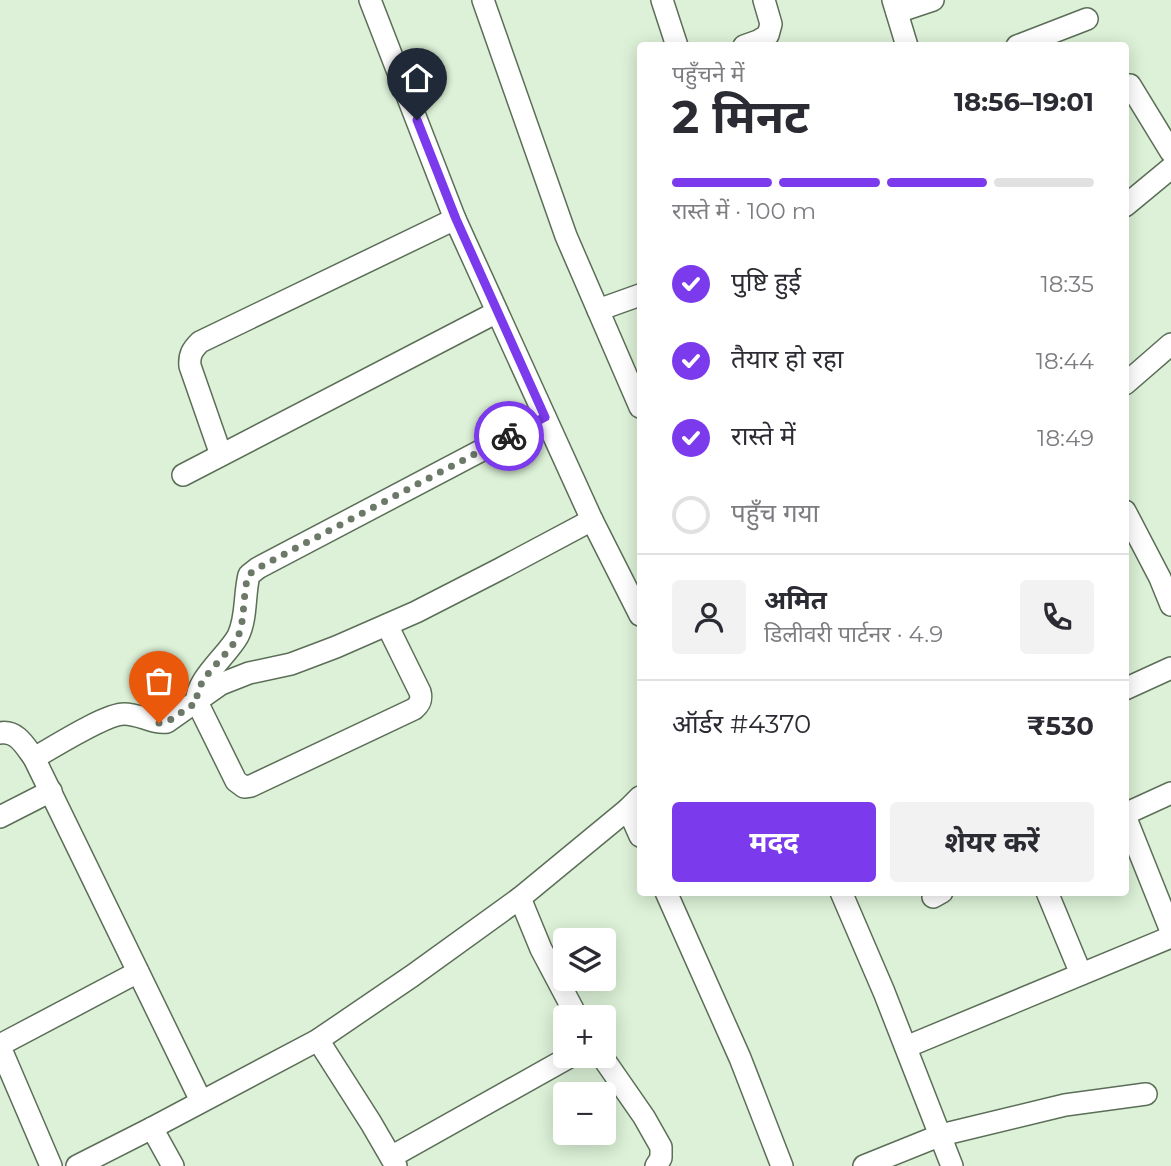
<!DOCTYPE html>
<html lang="hi">
<head>
<meta charset="utf-8">
<style>
  :root { --surface:#fff; --page:#f2f2f3; --text:#2b2b33; --muted:#7c7c81; --line:#e1e1e2; --accent:#7c3aed }
  body { margin:0; font-family:Montserrat,"Noto Sans Devanagari",sans-serif; background:var(--page); color:var(--text); height:100vh; display:flex; flex-direction:column; font-size:26px; white-space:nowrap }
  * { box-sizing:border-box; margin:0 }
  p { font-size:23px; color:var(--muted) }
  .icon { flex:none; width:38px; height:38px; fill:none; stroke:currentColor; stroke-width:2; stroke-linecap:round; stroke-linejoin:round }
  .map { position:relative; flex:1; overflow:hidden }
  .drawer { position:absolute; left:637px; top:42px; width:492px; height:854px; display:flex; flex-direction:column; background:var(--surface); border-radius:7px; box-shadow:0 4px 18px #0003 }
  .drawer>* { flex:none }
  .tools { position:absolute; left:553px; top:928px; display:grid; gap:14px }
  .tools a { display:grid; place-items:center; width:63px; height:63px; border-radius:7px; background:var(--surface); box-shadow:0 4px 18px #0003; font-size:35px }
  .pin { position:absolute; display:grid; place-items:center; width:60px; height:60px; color:#fff; margin:-72px -30px; border-radius:50% 50% 50% 0; rotate:-45deg; box-shadow:0 0 7px #0007 }
  .pin .icon { rotate:45deg }
  .courier { position:absolute; display:grid; place-items:center; width:70px; height:70px; margin:-35px; border:5px solid #7c3aed; border-radius:50%; background:#fff; color:#222; box-shadow:0 2px 9px #0007 }
  .headline em { font-style:normal; font-weight:700 }
  .headline div { display:flex; flex-direction:column-reverse }
  .headline { display:flex; align-items:center; justify-content:space-between; height:119px; padding:0 35px }
  h1 { font-size:46px; font-weight:700; line-height:52px }
  .bar { display:grid; grid-template-columns:repeat(4,1fr); gap:10px 7px; align-content:center; height:84px; padding:0 35px }
  .bar i { height:9px; border-radius:5px; background:var(--line) }
  .bar .on { background:var(--accent) }
  .bar p { grid-column:span 4 }
  .line { display:flex; align-items:center; gap:18px; padding:0 35px; border-top:2px solid var(--line) }
  .line div { flex:1 }
  .round { display:grid; place-items:center; flex:none; width:74px; height:74px; border-radius:7px; background:var(--page) }
  ol { padding:0 35px; list-style:none }
  li { display:flex; align-items:center; gap:21px; height:77px }
  li p { margin-inline-start:auto }
  li .icon { padding:7px; border-radius:50%; background:var(--accent); color:#fff; stroke-width:4 }
  li:last-child { color:var(--muted) }
  li i { width:38px; height:38px; border:4px solid var(--line); border-radius:50% }
  .button { display:flex; gap:14px; margin-top:auto; padding:14px 35px }
  .button a { flex:1; height:80px; border-radius:7px; background:var(--accent); color:#fff; font-size:28px; font-weight:700; line-height:80px; text-align:center }
  .button a+a { background:var(--page); color:var(--text) }
  .map>svg:first-child { display:block }
</style>
</head>
<body>
<div class="map">
<svg width="1171" height="1166" viewBox="0 0 1171 1166">
  <rect width="100%" height="100%" fill="#dcf1d7"/>
  <g fill="none" stroke-linecap="round" stroke-linejoin="round">
    <defs>
      <g id="minor">
        <path d="M370 0 455 219 592 520 640 615"/>
        <path d="M483 0 566 236 640 407"/>
        <path d="M662 0 677 46"/>
        <path d="M893 0 907 46"/>
        <path d="M897 12 933 0"/>
        <path d="M744 46 758 41 768 35 771 24 764 0"/>
        <path d="M1017 46 1087 19"/>
        <path d="M1130 85 1171 152"/>
        <path d="M1125 206 1171 168"/>
        <path d="M598 310 640 295"/>
        <path d="M1125 384 1171 344"/>
        <path d="M221 455 190 366C189 355 192 350 200 342L455 219"/>
        <path d="M183 475 497 312"/>
        <path d="M1125 511 1160 578 1171 605"/>
        <path d="M387 625 420 692C422 700 420 704 414 709L251 786 244 787 236 781 197 702C195 680 227 656 238 636 247 618 244 595 249 575L258 568 545 417"/>
        <path d="M1125 689 1171 668"/>
        <path d="M0 733C17 730 25 746 34 758L201 1101"/>
        <path d="M34 758C54 747 105 714 124 714 140 714 153 724 167 722L221 684 249 673 291 664 336 647 416 612 500 569 592 520"/>
        <path d="M628 809 640 836"/>
        <path d="M1125 814 1171 793"/>
        <path d="M1125 816 1171 931"/>
        <path d="M0 817 51 791"/>
        <path d="M666 892 740 1058 782 1166"/>
        <path d="M841 892 884 992 952 1166"/>
        <path d="M1047 892 1081 974"/>
        <path d="M933 897 942 892"/>
        <path d="M520 898 541 949 577 1017"/>
        <path d="M318 1040 371 1123 396 1166"/>
        <path d="M0 1045 138 972"/>
        <path d="M0 1047 51 1166"/>
        <path d="M906 1047 1171 937"/>
        <path d="M601 1055 644 1117 661 1147V1158L656 1166"/>
        <path d="M152 1128 173 1166"/>
        <path d="M391 1157 573 1055"/>
        <path d="M77 1166 152 1128 318 1040 412 976 520 898 628 809 640 797"/>
        <path d="M864 1166 941 1135 1065 1105 1146 1094"/>
      </g>
    </defs>
    <use href="#minor" stroke="#5b6e57" stroke-width="24"/>
    <use href="#minor" stroke="#fff" stroke-width="21"/>
  </g>
  <g fill="none" stroke-linecap="round" stroke-linejoin="round">
    <path stroke="#6c7969" stroke-width="7" stroke-dasharray="0 12.6" d="M159 723 167 722 197 702C194 678 230 656 239 634 245 619 243 586 249 575 251 572 255 571 258 568L509 436"/>
    <path stroke="#7c3aed" stroke-width="9" d="M417 120 456 219 545 417 509 436"/>
  </g>
</svg>
<div class="tools">
<a><svg class="icon" aria-label="layers" viewBox="0 0 24 24"><path d="M12 4l9 5-9 5-9-5zM3 14l9 5 9-5"/></svg></a>
<a>+</a>
<a>−</a>
</div>
<div class="pin" style="left:159px;top:723px;background:#ea580c"><svg class="icon" aria-label="bag" viewBox="0 0 24 24"><path d="M5 8h14l-1 12H6zM9 8a3 3 0 0 1 6 0"/></svg></div>
<div class="pin" style="left:417px;top:120px;background:#1f2937"><svg class="icon" aria-label="home" viewBox="0 0 24 24"><path d="M3 11l9-7 9 7M6 9v11h12V9"/></svg></div>
<div class="courier" style="left:509px;top:436px"><svg class="icon" aria-label="bike" viewBox="0 0 24 24"><circle cx="6" cy="16" r="4"/><circle cx="18" cy="16" r="4"/><path d="M6 16l4-8h5l3 8M10 8l3 8H6M13 5h3"/></svg></div>
<section class="drawer">
<div class="headline"><div><h1>2 मिनट</h1><p>पहुँचने में</p></div><em>18:56–19:01</em></div>
<div class="bar"><i class="on"></i><i class="on"></i><i class="on"></i><i></i><p>रास्ते में · 100 m</p></div>
<ol>
<li><svg class="icon" aria-label="check" viewBox="0 0 24 24"><path d="M5 12l5 5 9-10"/></svg>पुष्टि हुई<p>18:35</p></li>
<li><svg class="icon" aria-label="check" viewBox="0 0 24 24"><path d="M5 12l5 5 9-10"/></svg>तैयार हो रहा<p>18:44</p></li>
<li><svg class="icon" aria-label="check" viewBox="0 0 24 24"><path d="M5 12l5 5 9-10"/></svg>रास्ते में<p>18:49</p></li>
<li><i></i>पहुँच गया</li>
</ol>
<div class="line" style="height:126px"><a class="round"><svg class="icon" aria-label="person" viewBox="0 0 24 24"><circle cx="12" cy="8" r="4"/><path d="M4 21q1-7 8-7t8 7"/></svg></a><div><b>अमित</b><p>डिलीवरी पार्टनर · 4.9</p></div><a class="round"><svg class="icon" aria-label="phone" viewBox="0 0 24 24"><path d="M5 4h4l2 5-3 2q2 4 5 5l2-3 5 2v4C11 20 4 13 5 4z"/></svg></a></div>
<div class="line" style="height:91px"><div>ऑर्डर #4370</div><b>₹530</b></div>
<div class="button"><a>मदद</a><a>शेयर करें</a></div>
</section>
</div>
</body>
</html>
